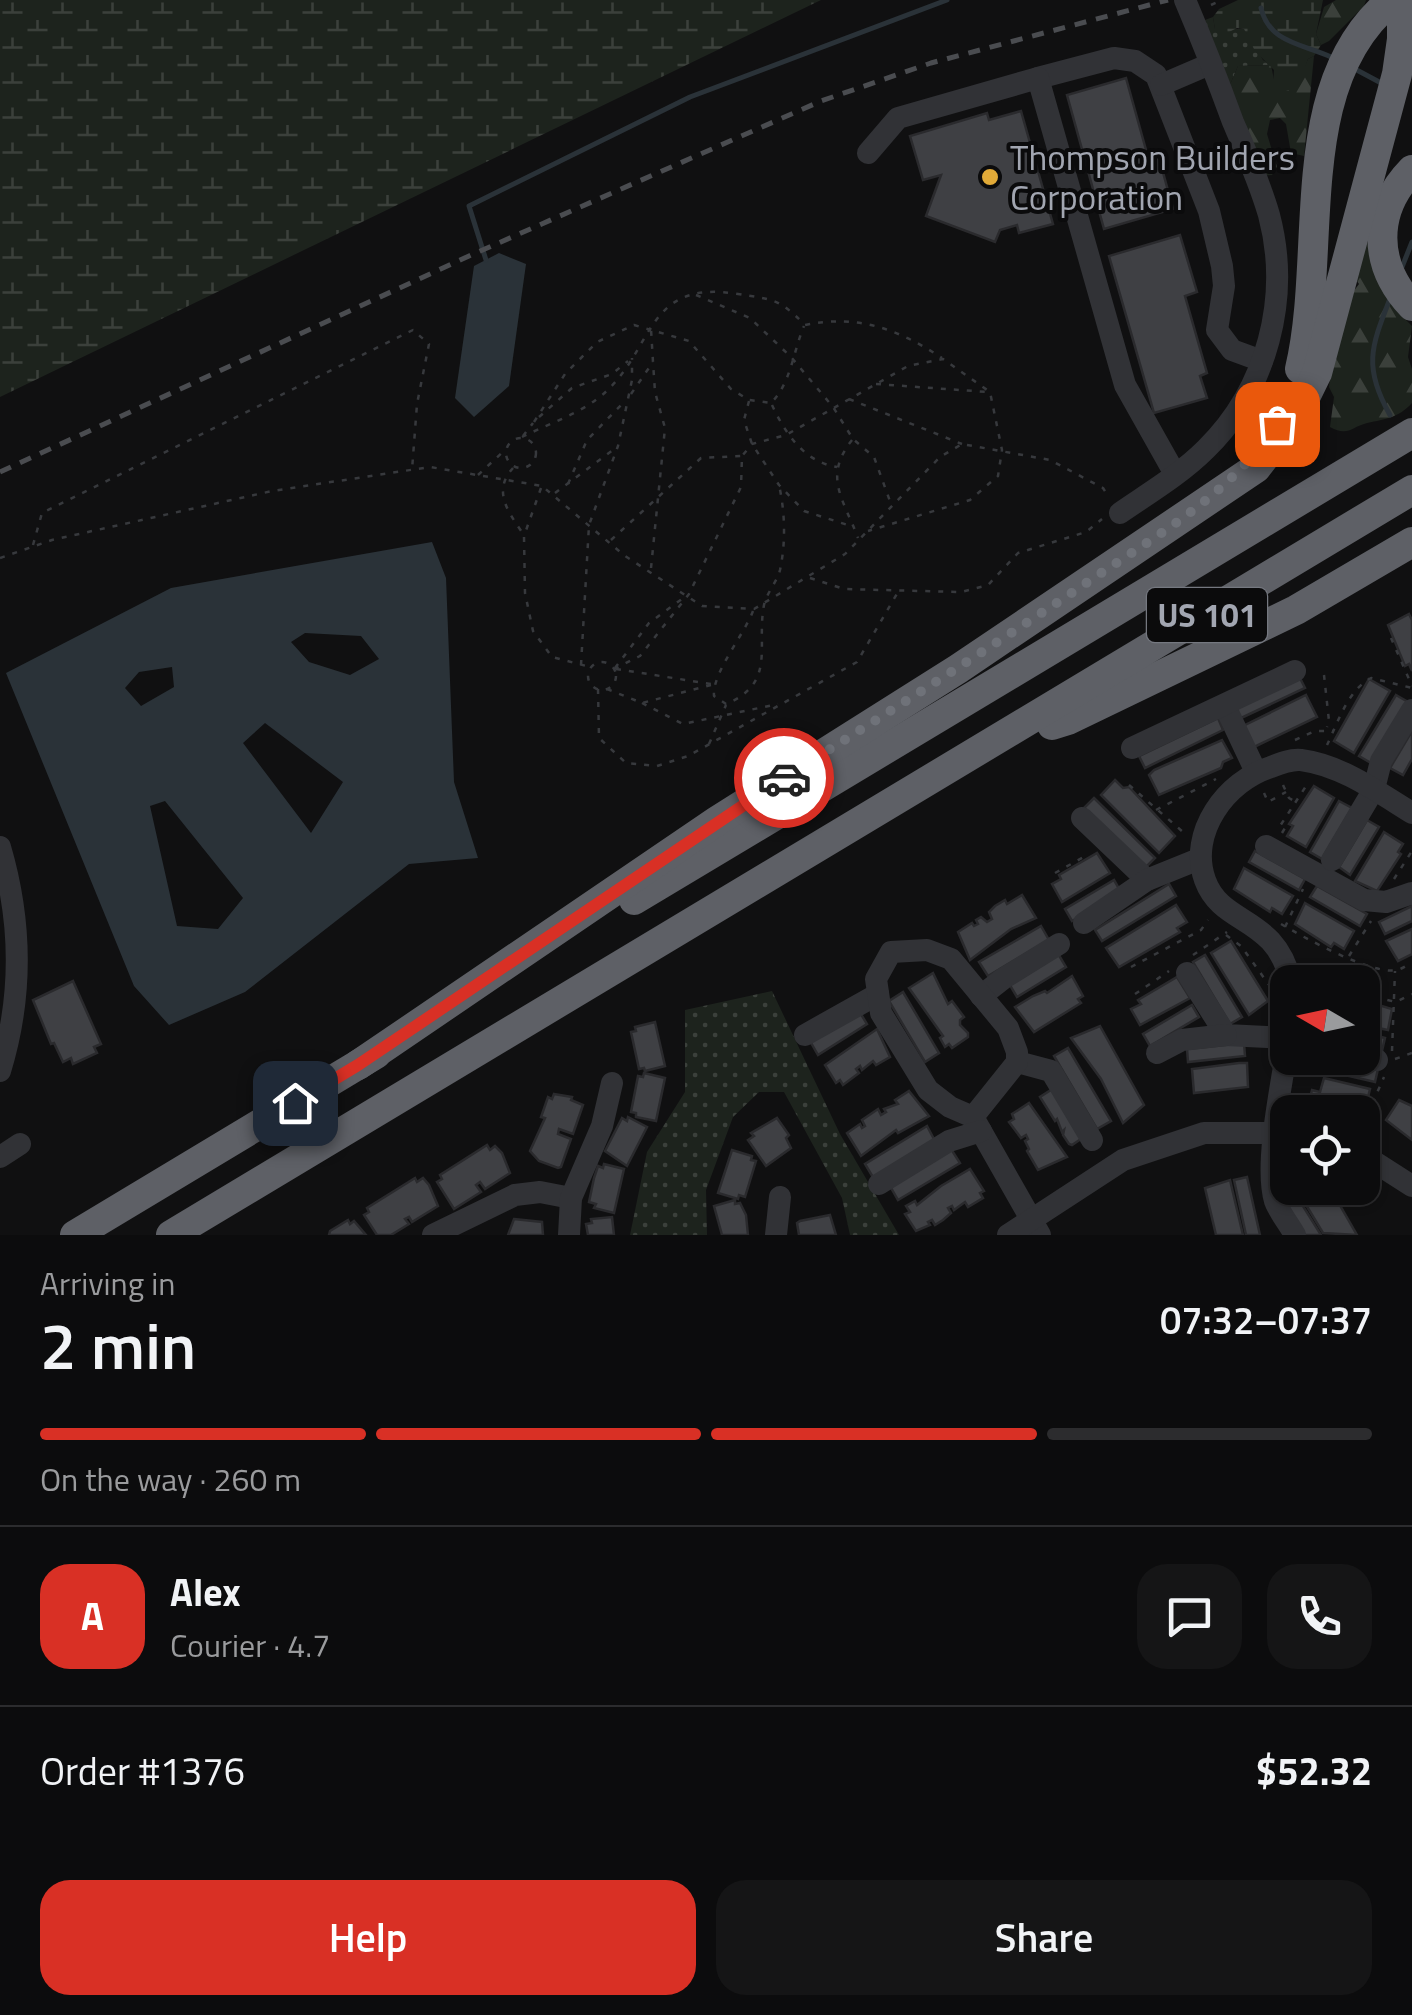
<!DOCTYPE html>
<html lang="en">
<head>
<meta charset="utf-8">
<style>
  :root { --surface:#0c0c0d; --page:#151516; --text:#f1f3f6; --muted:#9a9b9d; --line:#2c2c2e; --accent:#d93025 }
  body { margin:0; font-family:"Titillium Web",sans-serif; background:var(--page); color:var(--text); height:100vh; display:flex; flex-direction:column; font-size:38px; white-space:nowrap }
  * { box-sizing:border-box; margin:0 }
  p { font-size:32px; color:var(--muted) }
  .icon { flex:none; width:55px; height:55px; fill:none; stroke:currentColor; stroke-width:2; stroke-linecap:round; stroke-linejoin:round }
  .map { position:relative; height:1235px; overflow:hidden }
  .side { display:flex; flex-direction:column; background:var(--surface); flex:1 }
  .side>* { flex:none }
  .needle { width:65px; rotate:279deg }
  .tools { position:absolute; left:1270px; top:965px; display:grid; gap:20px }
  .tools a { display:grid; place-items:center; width:110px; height:110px; border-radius:20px; background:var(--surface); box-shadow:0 2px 8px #0004,0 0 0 2px var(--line); font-size:50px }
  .pin { position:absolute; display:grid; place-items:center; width:85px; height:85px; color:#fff; margin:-42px; border-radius:20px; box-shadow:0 5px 15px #0006 }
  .courier { position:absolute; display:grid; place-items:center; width:100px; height:100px; margin:-50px; border:8px solid #d93025; border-radius:50%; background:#fff; color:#222; box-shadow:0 2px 12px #0007 }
  .summary em { font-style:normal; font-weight:600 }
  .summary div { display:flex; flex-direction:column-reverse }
  .summary { display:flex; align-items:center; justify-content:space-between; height:170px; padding:0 40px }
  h1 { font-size:65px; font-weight:600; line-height:75px }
  .bar { display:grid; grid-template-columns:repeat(4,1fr); gap:15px 10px; align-content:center; height:120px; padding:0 40px }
  .bar i { height:12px; border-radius:8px; background:var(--line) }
  .bar .active { background:var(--accent) }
  .bar p { grid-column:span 4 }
  .line { display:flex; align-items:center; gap:25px; padding:0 40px; border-top:2px solid var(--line) }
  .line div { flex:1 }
  .round { display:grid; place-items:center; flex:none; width:105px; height:105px; border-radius:30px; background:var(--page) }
  .button { display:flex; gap:20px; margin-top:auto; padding:20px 40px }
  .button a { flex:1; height:115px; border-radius:30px; background:var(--accent); color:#fff; font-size:40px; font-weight:600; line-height:115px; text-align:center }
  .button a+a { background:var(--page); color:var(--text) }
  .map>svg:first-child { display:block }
</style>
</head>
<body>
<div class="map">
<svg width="1412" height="1235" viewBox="0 0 1412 1235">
  <defs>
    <pattern id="grass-dots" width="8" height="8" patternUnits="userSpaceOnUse" patternTransform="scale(2.5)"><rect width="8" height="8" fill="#1d231d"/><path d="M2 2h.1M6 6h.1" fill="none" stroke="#3b403b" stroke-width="1.8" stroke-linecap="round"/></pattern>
    <pattern id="forest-firs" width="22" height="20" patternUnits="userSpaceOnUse" patternTransform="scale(2.5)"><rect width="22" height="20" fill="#1d231d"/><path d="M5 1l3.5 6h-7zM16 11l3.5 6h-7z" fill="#3b403b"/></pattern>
    <pattern id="wetland-marsh" width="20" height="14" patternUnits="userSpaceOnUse" patternTransform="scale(2.5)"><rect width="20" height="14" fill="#1d231d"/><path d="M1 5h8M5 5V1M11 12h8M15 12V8" fill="none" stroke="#3b403b"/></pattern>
  </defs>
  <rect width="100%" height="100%" fill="#101011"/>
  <g fill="url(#grass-dots)">
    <path d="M1213 17 1215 29H1244L1263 60 1271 65 1238 66 1229 87 1205 20Z"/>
    <path d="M772 991 840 1134 899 1235H850L842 1198 784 1092H759L733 1117 706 1190 707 1235H630L647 1152 685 1092V1010Z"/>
  </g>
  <g fill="url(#forest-firs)">
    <path d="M1336 0H1366L1364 6 1329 41 1321 45 1316 34 1324 7Z"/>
    <path d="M1314 56 1304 156 1291 153 1286 124 1280 118 1270 120 1267 134 1277 167 1272 175 1259 176 1229 87 1238 66 1271 65 1274 80 1305 66 1308 59Z"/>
    <path d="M1368 243 1401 315 1412 326 1408 357 1412 369V403C1398 418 1386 419 1367 423 1351 427 1348 437 1330 427L1334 397 1329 387 1332 363 1353 292 1359 284 1354 277 1362 246Z"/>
  </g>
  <g fill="url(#wetland-marsh)">
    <path d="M0 0H821L0 397Z"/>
    <path d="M1238 0H1323L1316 34 1321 45 1314 56 1308 59 1298 87 1290 91 1273 87 1274 70 1255 51 1244 29 1237 28 1225 34 1215 29 1213 17 1219 9Z"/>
  </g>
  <g fill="#2a3238" fill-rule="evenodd">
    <path d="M499 253 526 264 509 386 474 417 455 398 474 266Z"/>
    <path d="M432 542 446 578 454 782 478 858 409 864 245 992 169 1025 134 986 6 673 171 588ZM305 633 361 636 379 659 350 675 309 662 291 642ZM172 667 174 687 141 706 125 688 139 672ZM265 723 343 782 311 833 243 743ZM165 801 243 898 218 929 177 926 150 806Z"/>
  </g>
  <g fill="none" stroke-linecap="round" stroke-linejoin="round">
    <g stroke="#2a3238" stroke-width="5">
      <path d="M1261 8C1269 43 1303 44 1331 57"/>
      <path d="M1353 68 1383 84"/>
      <path d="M486 260 469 206 690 97 947 0"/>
      <path d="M1402 267 1412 242"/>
      <path d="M1390 415C1362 366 1372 345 1391 296"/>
    </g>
  </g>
  <g fill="#3f4044" stroke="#2a2a2d" stroke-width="2.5">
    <path d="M1126 78 1148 157 1158 154 1173 209 1104 229 1067 95Z"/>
    <path d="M1021 111 1053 224 1019 233 1017 225 1000 230 995 242 926 216 941 175 923 180 910 136 987 113 989 120Z"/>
    <path d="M1180 235 1197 292 1185 296 1207 373 1200 376 1207 398 1154 413 1109 256Z"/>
    <path d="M1409 614 1412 620V671L1409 664 1405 666 1388 625Z"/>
    <path d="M1299 676 1305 688 1239 719 1233 707Z"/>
    <path d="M1369 679 1390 691 1354 753 1334 741Z"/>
    <path d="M1306 695 1317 717 1252 748 1241 727Z"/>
    <path d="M1396 695 1408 702 1371 763 1359 756Z"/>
    <path d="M1218 718 1223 730 1145 768 1139 756Z"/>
    <path d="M1412 731V759L1403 775 1390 768Z"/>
    <path d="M1222 740 1232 758 1223 762 1221 768 1159 795 1149 775 1154 770Z"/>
    <path d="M1115 780 1123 788 1129 787 1175 836 1159 853 1101 795Z"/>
    <path d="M1314 786 1334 798 1306 847 1287 836 1293 826 1289 824Z"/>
    <path d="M1094 798 1155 858 1145 868 1084 808Z"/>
    <path d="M1339 801 1352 808 1322 859 1310 852Z"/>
    <path d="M1367 820 1379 827 1350 875 1339 867Z"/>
    <path d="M1384 832 1403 844 1398 852 1401 854 1377 891 1355 881Z"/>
    <path d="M1255 851 1305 879 1299 890 1249 862Z"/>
    <path d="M1097 853 1110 873 1062 902 1052 884 1061 879 1059 875Z"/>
    <path d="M1244 868 1293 896 1282 914 1272 908 1270 912 1234 889Z"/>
    <path d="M1114 880 1121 892 1072 921 1065 909Z"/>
    <path d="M1169 884 1176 896 1102 941 1095 930Z"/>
    <path d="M1317 886 1367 914 1360 926 1310 897Z"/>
    <path d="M1022 895 1036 918 1011 929 970 960 958 932 972 923 974 926 978 924 976 920 981 917 987 922 992 919 989 912 995 906 1005 900 1007 904Z"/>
    <path d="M1305 903 1354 931 1344 949 1334 943 1331 947 1295 924Z"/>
    <path d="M1176 905 1187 922 1177 928 1180 932 1119 967 1106 948Z"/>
    <path d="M1412 906V921L1385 934 1379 922Z"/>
    <path d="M1041 926 1049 940 988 976 979 962Z"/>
    <path d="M1412 929V954L1398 961 1386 941Z"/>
    <path d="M1231 941 1268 1001 1249 1015 1211 953Z"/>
    <path d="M1057 952 1066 967 1017 997 1008 982Z"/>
    <path d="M1205 955 1242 1017 1230 1024 1193 962Z"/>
    <path d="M933 973 948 1004 952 1001 964 1017 960 1020V1025L968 1033V1037L952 1048 949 1044 945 1047 940 1038 943 1036 909 988Z"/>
    <path d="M1072 976 1083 996 1078 999 1081 1003 1034 1032 1015 1007 1033 996 1045 991 1047 993Z"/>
    <path d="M1177 977 1190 998 1140 1025 1131 1009 1141 1004 1138 1000Z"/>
    <path d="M73 981 101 1044 94 1047 97 1053 73 1064 71 1058 63 1062 54 1043 51 1044 33 1000Z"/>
    <path d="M903 992 939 1053 925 1062 889 1001Z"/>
    <path d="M1362 1000 1392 1009 1388 1030 1362 1025Z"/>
    <path d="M1192 1005 1199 1017 1150 1046 1143 1034Z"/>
    <path d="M859 1011 867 1024 818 1055 810 1041Z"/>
    <path d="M655 1022 665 1066 645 1071 644 1068 639 1069 631 1032 636 1031 635 1027Z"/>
    <path d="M1100 1026 1144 1105 1123 1123 1101 1079 1071 1038Z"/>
    <path d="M877 1029 890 1057 876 1065 873 1061 862 1070 860 1066 856 1069 859 1073 843 1085 840 1080 836 1083 825 1065Z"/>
    <path d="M1362 1032 1385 1038 1382 1051 1362 1046Z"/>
    <path d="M1244 1043 1245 1056 1188 1062 1187 1049Z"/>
    <path d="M1068 1048 1111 1121 1097 1129 1054 1056Z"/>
    <path d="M1322 1058 1378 1069 1375 1082 1319 1069Z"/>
    <path d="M1239 1063H1247L1248 1087 1194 1093 1192 1069Z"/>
    <path d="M644 1073 665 1078 656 1121 636 1117V1113L631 1112 638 1076 643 1077Z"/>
    <path d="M1324 1078 1370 1089 1365 1110 1354 1107 1353 1111 1310 1098 1312 1090 1320 1092Z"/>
    <path d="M1054 1088 1084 1137 1072 1145 1069 1144 1063 1135 1064 1130 1062 1132 1057 1119 1055 1121 1040 1097Z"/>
    <path d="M909 1091 929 1116 898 1133 896 1130 861 1156 847 1133 860 1124 862 1128 865 1126 862 1120 878 1109 881 1115 886 1112 884 1109 898 1104 895 1100Z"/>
    <path d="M554 1094 572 1097 571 1100 583 1105 573 1134 559 1129 558 1134 571 1139 561 1167 558 1168 539 1161 530 1151 545 1118 541 1117 548 1097 552 1099Z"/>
    <path d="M1399 1100 1412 1106V1140L1386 1120Z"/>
    <path d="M1029 1103 1067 1157 1038 1170 1027 1151 1029 1149 1025 1141 1028 1139 1026 1135 1021 1138 1009 1122 1014 1119 1012 1114Z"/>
    <path d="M628 1117 647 1127 627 1166 605 1151 622 1118 627 1121Z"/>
    <path d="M777 1118 789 1135 786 1138 791 1148 766 1166 748 1140 754 1136 751 1133Z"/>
    <path d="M927 1126 935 1141 874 1179 865 1164Z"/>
    <path d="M487 1145 490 1150 495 1146 502 1153 510 1173 485 1189 480 1182 476 1185 481 1192 454 1209 437 1182 442 1179 440 1175Z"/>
    <path d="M951 1149 960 1163 898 1200 890 1186Z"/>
    <path d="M732 1150 752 1156 751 1160 756 1161 745 1197 739 1195 738 1199 718 1193Z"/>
    <path d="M604 1164 624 1169 614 1213 594 1208 596 1204 589 1202 594 1178 598 1166 603 1168Z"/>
    <path d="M970 1169 984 1191 980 1193 983 1198 968 1207 965 1202 954 1210 952 1206 948 1208 951 1213 943 1220 935 1225 932 1220 928 1222 930 1225 916 1231 905 1214 910 1212 906 1206 915 1201 917 1205 941 1186Z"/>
    <path d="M1247 1177 1260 1235H1246L1234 1180Z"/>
    <path d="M415 1178 417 1182 423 1178 429 1185 438 1206 412 1222 409 1217 405 1219 409 1224 391 1235H377L364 1215 369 1212 367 1208Z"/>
    <path d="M1230 1180 1243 1235H1216L1205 1188Z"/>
    <path d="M1315 1188H1330L1357 1235 1323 1233 1300 1195Z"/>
    <path d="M1298 1198 1321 1235H1305L1287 1205Z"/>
    <path d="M735 1200V1204L740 1203 746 1215 748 1235H722L714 1206Z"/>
    <path d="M830 1215 836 1235H799L797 1223 800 1221Z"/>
    <path d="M612 1217 614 1235H588L586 1224 592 1223 591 1219Z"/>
    <path d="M514 1219 542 1222 543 1235H508Z"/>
    <path d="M348 1220 350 1224 354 1221 366 1235H329L330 1231Z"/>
  </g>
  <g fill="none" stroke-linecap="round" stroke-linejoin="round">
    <g stroke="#37393d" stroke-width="2.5" stroke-dasharray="5 8" stroke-linecap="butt">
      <path d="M1211 5 1222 0"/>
      <path d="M696 295 750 318 791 357 833 407 853 439 874 457 891 504"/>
      <path d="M876 384 988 392"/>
      <path d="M631 394 653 362 651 329"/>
      <path d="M849 399 962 444"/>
      <path d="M749 401 744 420 752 444 779 485 804 511 854 527"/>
      <path d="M772 405C785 433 804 462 837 467"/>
      <path d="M539 417 572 388 612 374 628 361"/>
      <path d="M534 422 565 374 597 342 634 325 689 341 731 389 749 400 771 403C791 383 793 352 804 326"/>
      <path d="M523 436 533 423"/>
      <path d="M522 437C546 425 576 415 597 399 656 355 641 278 738 294 775 300 778 298 805 325 858 314 898 329 942 358"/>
      <circle cx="521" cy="453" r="15"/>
      <path d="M852 440C823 477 843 498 858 538"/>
      <path d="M513 468C492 491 508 512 524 535"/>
      <path d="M478 475 505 450"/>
      <path d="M568 484 587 440 626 400"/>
      <path d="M541 488 524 536 525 593 533 631 552 657 590 667"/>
      <path d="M555 493 617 447"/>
      <path d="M611 540 701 458 741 456"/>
      <path d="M33 545 42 513 413 330 429 344 417 404 412 470"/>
      <path d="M0 558 52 540 272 491 430 467 542 486 625 556 702 606 754 609 845 554 940 457 962 444 1050 460 1103 488 1108 496"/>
      <path d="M651 568 665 428 655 392 653 362"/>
      <path d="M810 578 844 589 961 592 988 585 1018 553 1086 532 1102 519"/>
      <path d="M753 611C744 635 712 673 714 696L726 704C777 683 756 646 764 605 767 592 777 582 780 570 786 542 785 512 779 485"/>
      <path d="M1391 638 1412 686"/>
      <circle cx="602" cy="676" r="14"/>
      <path d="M581 665 589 525 618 446 632 380V358"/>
      <path d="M615 668 649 623 686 596"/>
      <path d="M614 669 640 656 689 594 741 487 742 456 752 444 786 435 908 366 943 359 990 392 1002 450 998 476 970 500 868 531"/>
      <path d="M616 669 711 684"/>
      <path d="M1324 675 1329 721 1327 727"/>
      <path d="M598 689 599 738 626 763 657 766 688 756 857 662 898 592"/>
      <path d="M607 689 642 703 711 685"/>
      <path d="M642 703 683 724 778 704"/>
      <path d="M1295 740 1315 731H1334"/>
      <path d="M709 744 726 705"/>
      <path d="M1327 745C1338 722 1348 690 1371 678L1412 688"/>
      <path d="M1129 785 1183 832"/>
      <path d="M1283 785 1289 798 1296 802"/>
      <path d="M1264 793 1268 802 1286 792"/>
      <path d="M1156 810 1216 779"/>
      <path d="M1282 833 1285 828 1280 826 1308 783"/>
      <path d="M1055 873 1089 854"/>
      <path d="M1394 879 1412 851"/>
      <path d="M1281 924C1303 937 1373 976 1398 970 1403 968 1407 965 1412 963"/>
      <path d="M1285 927 1303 889"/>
      <path d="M1226 935 1241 946 1272 989"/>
      <path d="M1193 955 1227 932"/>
      <path d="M1349 956 1371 921"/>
      <path d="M1131 967 1201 930 1208 920"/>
      <path d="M1135 994 1169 971"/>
      <path d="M1362 994 1396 1002 1412 994"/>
      <path d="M1392 1051 1395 971"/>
      <path d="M1395 1059 1412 1053"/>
      <path d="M1362 1127 1384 1077"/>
    </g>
    <g stroke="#313236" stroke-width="22">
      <path d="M1038 78 1114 58 1135 61 1156 75 1209 211 1222 266 1224 286 1217 330 1232 350 1262 361"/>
      <path d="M1161 85 1210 64"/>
      <path d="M868 153 898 118 1038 78 1125 385 1175 474"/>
      <path d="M1120 513C1149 493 1181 474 1206 449 1267 389 1291 298 1269 215 1260 183 1246 152 1233 122 1218 81 1202 40 1185 0"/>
      <path d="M1225 706 1256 772"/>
      <path d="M1132 748 1295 671"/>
      <path d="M1082 818 1147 880"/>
      <path d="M1266 846 1364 900 1386 902 1412 893"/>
      <path d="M0 847C22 922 23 996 0 1071"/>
      <path d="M1332 860 1374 789 1381 761 1412 710"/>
      <path d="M1084 923 1147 880 1199 859"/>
      <path d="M1187 973 1226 1035 1288 1038"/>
      <path d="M1291 982C1275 914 1222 927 1205 880 1188 833 1226 781 1271 767 1281 763 1291 759 1301 760 1341 765 1378 792 1412 813"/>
      <path d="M981 996 1004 978 1059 944"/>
      <path d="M805 1035 878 994"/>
      <path d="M1288 1043C1282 1082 1264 1165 1275 1201 1279 1212 1289 1224 1295 1235"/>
      <path d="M1157 1053 1182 1040 1226 1035"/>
      <path d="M1362 1057 1377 1060"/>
      <path d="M1017 1062 1051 1071 1092 1140"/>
      <path d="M973 1117 1017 1062V1052L1008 1028 951 959 927 950 891 952 876 979 881 1013 928 1090 950 1107 973 1117 1040 1235"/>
      <path d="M1362 1154 1412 1186"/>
      <path d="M0 1157 20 1144"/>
      <path d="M879 1184 949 1141 981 1131"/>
      <path d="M433 1235 515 1195 540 1192 571 1198"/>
      <path d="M569 1235 571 1198 602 1126 612 1083"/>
      <path d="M776 1235 780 1197"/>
      <path d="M1008 1235 1123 1160 1204 1133H1288"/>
    </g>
    <g stroke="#5e6066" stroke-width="30">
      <path d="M1412 170C1372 211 1373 265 1412 306"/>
      <path d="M1300 369C1328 251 1289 83 1392 0"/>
      <path d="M1052 725 1068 720 1296 610 1412 542"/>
      <path d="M634 900 1412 433"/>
      <path d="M358 1065 717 821 958 669 1256 468 1296 416 1317 373 1397 74 1402 39V0"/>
      <path d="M75 1235 376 1054"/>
      <path d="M171 1235 1412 490"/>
    </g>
    <path stroke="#4a4c50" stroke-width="5" stroke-dasharray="12 10" stroke-linecap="butt" d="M0 472 469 256 821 101 931 63 1168 0"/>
  </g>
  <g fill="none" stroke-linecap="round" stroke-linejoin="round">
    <path stroke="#6f7279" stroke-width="10" stroke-dasharray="0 18" d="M784 778C883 716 982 653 1079 588 1150 539 1228 498 1277 424"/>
    <path stroke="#d93025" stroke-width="12" d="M295 1103 358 1065 784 778"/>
  </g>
  <circle fill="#e1aa38" stroke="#0b0b0c" stroke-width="4" cx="990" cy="177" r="10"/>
  <g text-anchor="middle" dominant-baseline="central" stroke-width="8" stroke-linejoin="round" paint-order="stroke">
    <rect fill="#0b0b0c" stroke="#757880" stroke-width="2.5" x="1147" y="588" width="120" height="54" rx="8"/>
    <g font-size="32" font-weight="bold" fill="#a2a6b1">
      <text x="1207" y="615">US 101</text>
    </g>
    <g font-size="35" fill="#a2a6b1" stroke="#0b0b0c" text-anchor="start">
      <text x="1010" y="157">Thompson Builders<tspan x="1010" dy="40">Corporation</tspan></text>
    </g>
  </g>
</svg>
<div class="tools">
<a><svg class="needle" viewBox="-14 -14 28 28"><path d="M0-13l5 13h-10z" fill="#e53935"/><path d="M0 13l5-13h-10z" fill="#9a9b9d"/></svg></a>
<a><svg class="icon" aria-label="locate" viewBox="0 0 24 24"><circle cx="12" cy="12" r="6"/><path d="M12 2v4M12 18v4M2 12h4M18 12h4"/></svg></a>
</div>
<div class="pin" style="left:1277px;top:424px;background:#ea580c"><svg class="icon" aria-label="bag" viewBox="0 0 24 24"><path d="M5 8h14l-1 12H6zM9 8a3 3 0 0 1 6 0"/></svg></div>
<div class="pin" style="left:295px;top:1103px;background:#1f2937"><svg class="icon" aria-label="home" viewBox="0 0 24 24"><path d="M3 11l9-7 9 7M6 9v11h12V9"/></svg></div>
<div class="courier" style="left:784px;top:778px"><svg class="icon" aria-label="car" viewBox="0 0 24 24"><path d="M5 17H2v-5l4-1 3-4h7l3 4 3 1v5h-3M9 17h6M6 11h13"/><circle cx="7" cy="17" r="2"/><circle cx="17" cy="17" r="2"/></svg></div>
</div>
<section class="side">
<div class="summary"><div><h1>2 min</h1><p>Arriving in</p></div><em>07:32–07:37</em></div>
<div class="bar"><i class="active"></i><i class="active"></i><i class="active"></i><i></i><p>On the way · 260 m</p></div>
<div class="line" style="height:180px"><b class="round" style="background:var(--accent);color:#fff">A</b><div><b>Alex</b><p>Courier · 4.7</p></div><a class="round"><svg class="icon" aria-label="chat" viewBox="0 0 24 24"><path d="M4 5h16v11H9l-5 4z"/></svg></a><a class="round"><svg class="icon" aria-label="phone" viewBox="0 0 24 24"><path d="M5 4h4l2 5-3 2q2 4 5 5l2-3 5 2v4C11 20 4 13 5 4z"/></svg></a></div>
<div class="line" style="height:130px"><div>Order #1376</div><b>$52.32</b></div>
<div class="button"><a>Help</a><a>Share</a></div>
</section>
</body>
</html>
